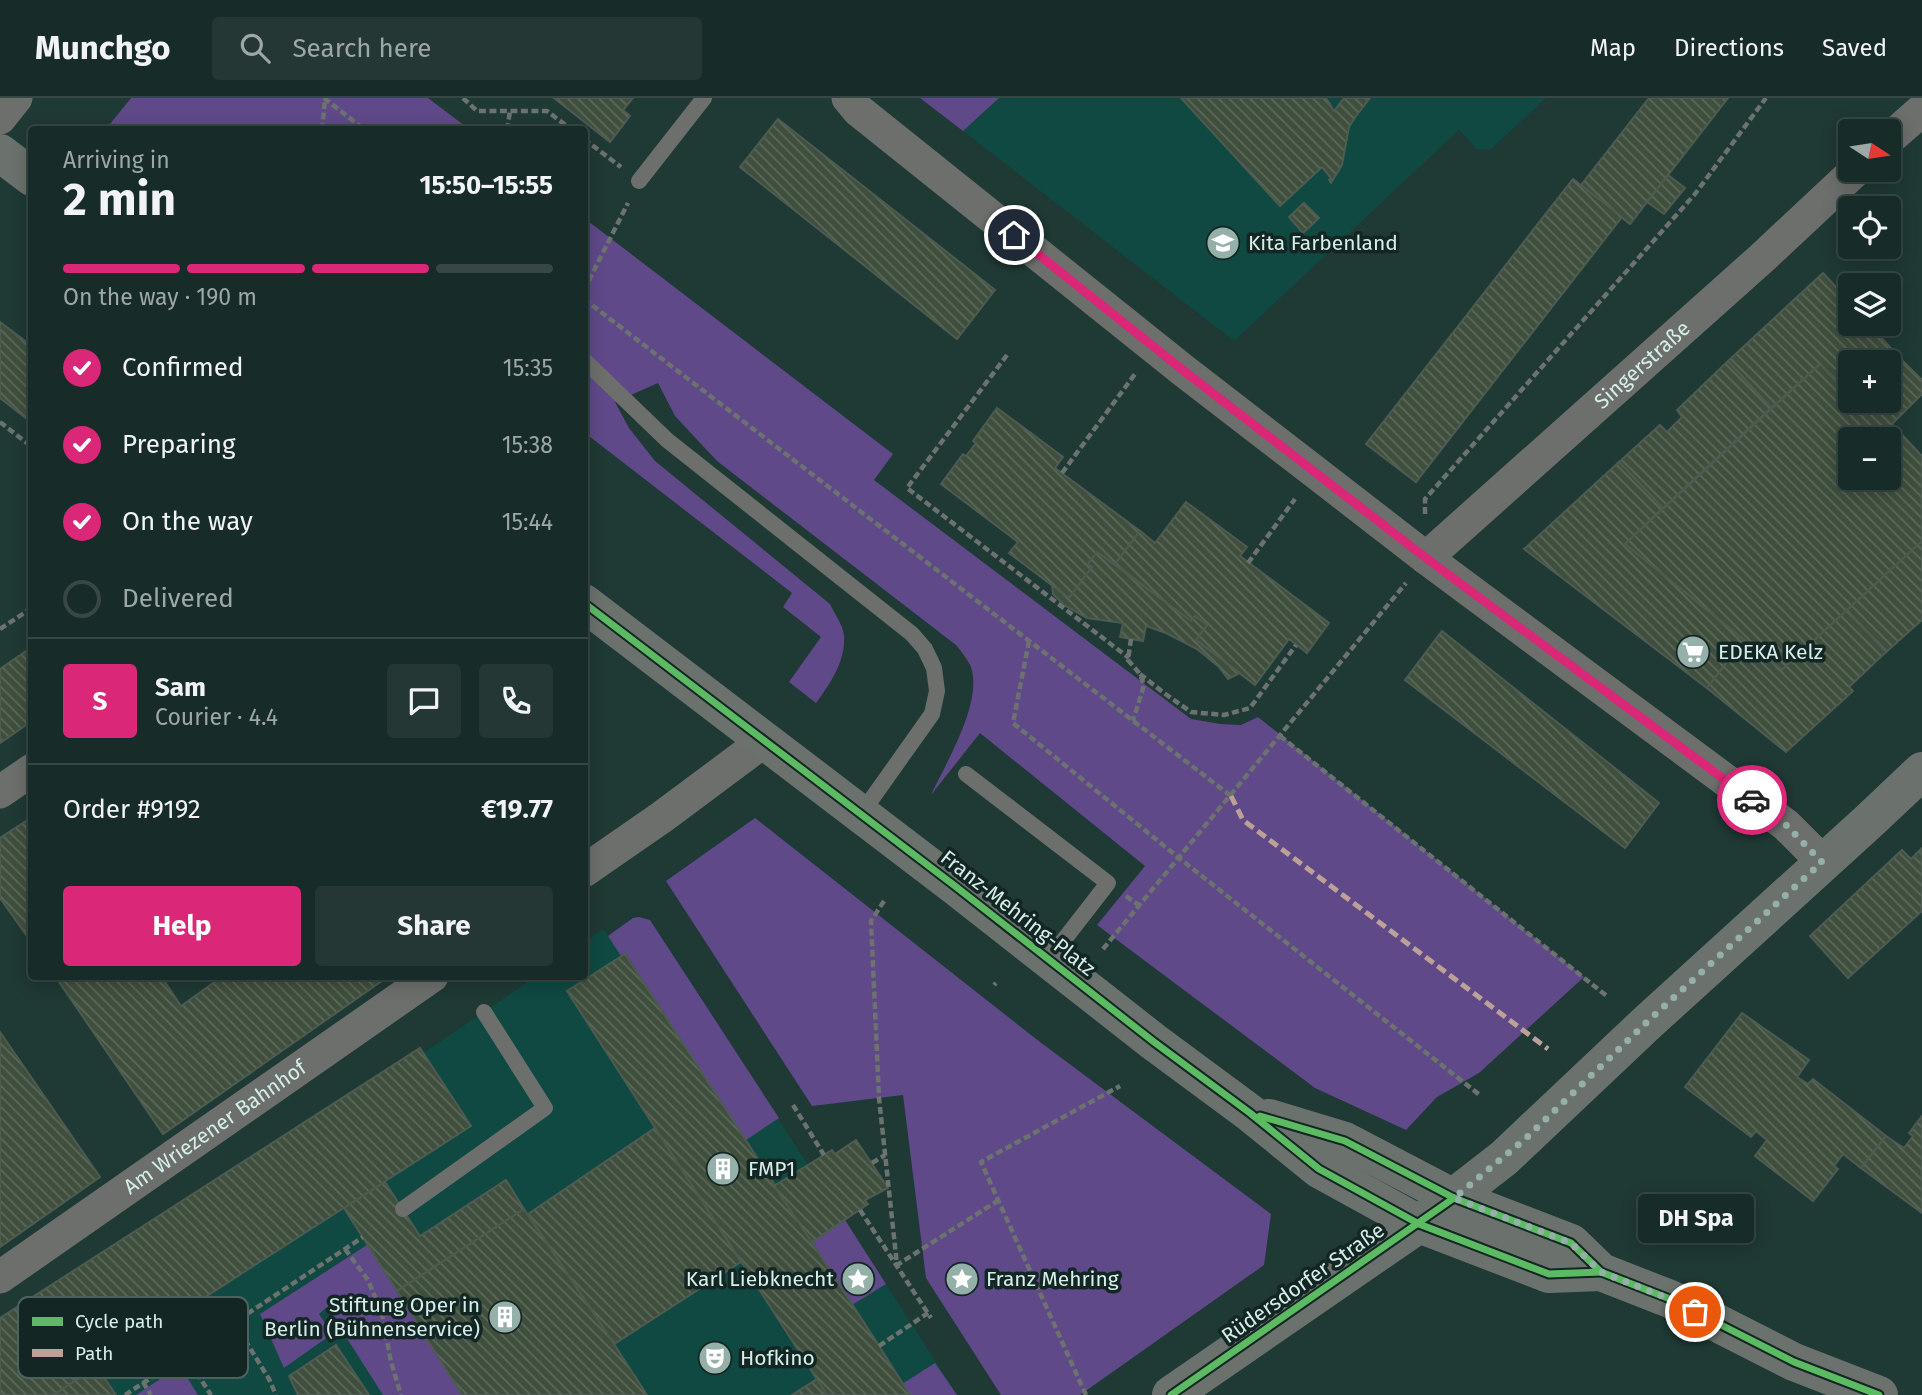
<!DOCTYPE html>
<html lang="en">
<head>
<meta charset="utf-8">
<style>
  :root { --surface:#172b28; --page:#243734; --text:#f1f3f6; --muted:#9ea7a8; --line:#364745; --accent:#db2777 }
  body { margin:0; font-family:"Fira Sans",sans-serif; background:var(--page); color:var(--text); height:100vh; display:flex; flex-direction:column; font-size:26px; white-space:nowrap }
  * { box-sizing:border-box; margin:0 }
  p { font-size:23px; color:var(--muted) }
  .icon { flex:none; width:38px; height:38px; fill:none; stroke:currentColor; stroke-width:2; stroke-linecap:round; stroke-linejoin:round }
  .map { position:relative; flex:1; overflow:hidden }
  .side { position:absolute; left:28px; top:28px; width:560px; height:854px; display:flex; flex-direction:column; background:var(--surface); border-radius:7px; box-shadow:0 4px 18px #0003,0 0 0 2px var(--line) }
  .side>* { flex:none }
  .needle { width:46px; rotate:102deg }
  .tools { position:absolute; left:1838px; top:21px; display:grid; gap:14px }
  .tools a { display:grid; place-items:center; width:63px; height:63px; border-radius:7px; background:var(--surface); box-shadow:0 4px 18px #0003,0 0 0 2px var(--line); font-size:35px }
  .pin { position:absolute; display:grid; place-items:center; width:60px; height:60px; color:#fff; margin:-30px; border:4px solid #fff; border-radius:50%; box-shadow:0 2px 7px #0007 }
  .courier { position:absolute; display:grid; place-items:center; width:70px; height:70px; margin:-35px; border:5px solid #db2777; border-radius:50%; background:#fff; color:#222; box-shadow:0 2px 9px #0007 }
  .bubble { position:absolute; height:49px; border-radius:7px; background:var(--surface); box-shadow:0 4px 18px #0003,0 0 0 2px var(--line); font-size:23px; font-weight:700; line-height:49px; text-align:center }
  .head em { font-style:normal; font-weight:700 }
  .head div { display:flex; flex-direction:column-reverse }
  .head { display:flex; align-items:center; justify-content:space-between; height:119px; padding:0 35px }
  h1 { font-size:46px; font-weight:700; line-height:52px }
  .bar { display:grid; grid-template-columns:repeat(4,1fr); gap:10px 7px; align-content:center; height:84px; padding:0 35px }
  .bar i { height:9px; border-radius:5px; background:var(--line) }
  .bar .current { background:var(--accent) }
  .bar p { grid-column:span 4 }
  .line { display:flex; align-items:center; gap:18px; padding:0 35px; border-top:2px solid var(--line) }
  .line div { flex:1 }
  .round { display:grid; place-items:center; flex:none; width:74px; height:74px; border-radius:7px; background:var(--page) }
  ol { padding:0 35px; list-style:none }
  li { display:flex; align-items:center; gap:21px; height:77px }
  li p { margin-inline-start:auto }
  li .icon { padding:7px; border-radius:50%; background:var(--accent); color:#fff; stroke-width:4 }
  li:last-child { color:var(--muted) }
  li i { width:38px; height:38px; border:4px solid var(--line); border-radius:50% }
  .action { display:flex; gap:14px; margin-top:auto; padding:14px 35px }
  .action a { flex:1; height:80px; border-radius:7px; background:var(--accent); color:#fff; font-size:28px; font-weight:700; line-height:80px; text-align:center }
  .action a+a { background:var(--page); color:var(--text) }
  header { display:flex; align-items:center; gap:42px; box-sizing:border-box; height:98px; padding:0 35px; background:var(--surface); border-bottom:2px solid var(--line) }
  header strong { font-size:33px }
  nav { display:flex; gap:38px; margin-inline-start:auto; font-size:24px }
  .search { width:490px; height:63px; background:var(--page); display:flex; align-items:center; gap:18px; box-sizing:border-box; padding:0 24px; border-radius:7px; color:var(--muted); font-size:26px }
  .map>svg:first-child { display:block }
</style>
</head>
<body>
<header>
<strong>Munchgo</strong>
<div class="search"><svg class="icon" aria-label="search" viewBox="0 0 24 24"><circle cx="10" cy="10" r="6"/><path d="M15 15l6 6"/></svg>Search here</div>
<nav><a>Map</a><a>Directions</a><a>Saved</a></nav>
</header>
<div class="map">
<svg width="1922" height="1297" viewBox="0 0 1922 1297">
  <defs>
    <pattern id="building-back-hatch" width="6" height="6" patternUnits="userSpaceOnUse" patternTransform="scale(1.75)"><rect width="6" height="6" fill="#404f3d"/><path d="M-1 5l2 2M0 0l6 6M5-1l2 2" fill="none" stroke="#5b6959"/></pattern>
  </defs>
  <rect width="100%" height="100%" fill="#1f3935"/>
  <g fill="#0f4941">
    <path d="M999 0H1546L1490 52 1477 51 1459 32 1234 243 963 33Z"/>
    <path d="M639 819 650 822 808 1067 832 1052 836 1056 856 1042 872 1065 888 1090 865 1101 868 1106 845 1122 957 1297H0V1220L420 950 425 954 535 879 584 878 585 844 603 831 608 838 633 820Z"/>
  </g>
  <g fill="#5f4989">
    <path d="M131 0H428L469 31H106Z"/>
    <path d="M920 0H999L963 33Z"/>
    <path d="M584 120 893 356 874 382 1191 621 1220 626 1241 627 1258 619 1584 879 1479 975 1437 999 1406 1032 1315 990 1097 827 1145 768 980 635 931 697C946 665 983 604 971 569 968 562 961 553 956 547L717 363 675 318 658 285 615 304 629 330 655 363 830 506C834 515 843 527 844 537 846 563 830 586 816 605L789 584 821 539 783 509 792 495 585 335Z"/>
    <path d="M755 720 1040 944 1271 1116 1264 1167 1080 1297H1001L926 1180 903 997 812 1008 666 783Z"/>
    <path d="M639 819 650 822 779 1020 746 1042 626 856 621 858 608 838 633 820Z"/>
    <path d="M845 1122 886 1186 852 1207 812 1144Z"/>
    <path d="M367 1147 462 1297H383L327 1209 319 1216 332 1236 284 1270 260 1216Z"/>
    <path d="M935 1265 957 1297H910L902 1286Z"/>
    <path d="M180 1268 198 1297H136Z"/>
  </g>
  <g fill="url(#building-back-hatch)" stroke="#4d5b52" stroke-width="2" fill-rule="evenodd">
    <path d="M554 0H633L623 12 630 18 610 44Z"/>
    <path d="M1181 0H1326L1334 13 1344 0H1370L1356 18 1349 29 1342 67 1331 85 1329 82 1331 80 1322 69 1280 108Z"/>
    <path d="M1649 0H1728L1630 126 1581 87Z"/>
    <path d="M778 21 995 192 957 241 740 69Z"/>
    <path d="M1668 77 1685 90 1664 116 1647 104Z"/>
    <path d="M1573 81 1622 119 1416 384 1366 346Z"/>
    <path d="M1304 105 1319 120 1303 135 1289 119Z"/>
    <path d="M1823 175 1850 204V226H1869L1898 258 1888 267V264H1850V299L1820 266 1771 310 1728 263Z"/>
    <path d="M0 224 32 248V325L0 300Z"/>
    <path d="M1898 258 1922 282V296L1892 326 1922 358V443L1782 572 1625 446 1820 266 1850 299V303H1888V267ZM1850 341H1888V380H1850Z"/>
    <path d="M1728 263 1771 310 1663 410 1619 364 1660 327 1667 334 1682 319 1677 312Z"/>
    <path d="M997 310 1063 359 1055 370 1140 433 1115 466 1097 454 1088 466 1092 469 1069 500 1009 455 1018 444 941 386 963 356 966 358 976 345 973 343Z"/>
    <path d="M1619 364 1663 410 1625 446 1744 542 1707 590 1524 451Z"/>
    <path d="M1186 404 1247 449 1240 458 1329 525 1307 555 1289 541 1255 587 1196 542 1207 527 1195 518 1191 523 1115 466 1140 433 1155 445Z"/>
    <path d="M1922 443V522L1886 554 1847 512Z"/>
    <path d="M1097 454 1191 523 1195 518 1207 527 1196 542 1240 575 1228 581 1219 569 1197 551 1166 535 1146 528 1143 543 1120 539 1123 525 1087 520 1064 507 1053 496 1052 487 1069 500 1092 469 1088 466Z"/>
    <path d="M1847 512 1886 554 1849 589 1853 593 1786 654 1707 590 1744 542 1782 572Z"/>
    <path d="M1442 533 1659 705 1625 750 1405 582Z"/>
    <path d="M32 549V623L0 645V571Z"/>
    <path d="M32 719V845L0 800V740Z"/>
    <path d="M1922 750V813L1848 880 1810 838 1902 752 1911 761Z"/>
    <path d="M625 856 874 1240 910 1297H827L567 893Z"/>
    <path d="M55 878H161L181 908 223 878H389L163 1036Z"/>
    <path d="M1742 915 1809 962 1797 979 1808 986 1813 981 1886 1038 1861 1070 1843 1056 1834 1068 1838 1071 1813 1103 1755 1058 1767 1042 1756 1033 1751 1039 1685 989Z"/>
    <path d="M0 934 100 1079 0 1149Z"/>
    <path d="M420 950 471 1028 53 1297H0V1220Z"/>
    <path d="M1922 1018V1115L1861 1070 1886 1038 1904 1050 1913 1038 1909 1035Z"/>
    <path d="M655 1030 741 1164 614 1246 528 1116Z"/>
    <path d="M856 1042 888 1090 865 1102 868 1106 812 1144 774 1088 832 1052 835 1056Z"/>
    <path d="M506 1082 524 1111 397 1193 344 1110 385 1084 420 1138Z"/>
    <path d="M524 1111 614 1246 647 1297H462L397 1193Z"/>
    <path d="M336 1247 369 1297H298L289 1278Z"/>
    <path d="M97 1269 116 1297H53Z"/>
    <path d="M817 1281 827 1297H792Z"/>
  </g>
  <g fill="none" stroke-linecap="round" stroke-linejoin="round">
    <g stroke="#6c726f" stroke-width="4.5" stroke-dasharray="7 3.5" stroke-linecap="butt">
      <path d="M324 0 365 32"/>
      <path d="M463 0 477 13H547L572 32"/>
      <path d="M322 32 325 2"/>
      <path d="M507 32 510 13"/>
      <path d="M584 41 621 69"/>
      <path d="M584 192 628 105"/>
      <path d="M584 201 1231 698"/>
      <path d="M1007 257 907 390 1129 560"/>
      <path d="M0 324 32 349"/>
      <path d="M1062 375 1135 276"/>
      <path d="M1425 416V401L1695 96 1766 0"/>
      <path d="M1248 465 1295 401"/>
      <path d="M0 531 32 510"/>
      <path d="M1131 541 1128 562 1140 576 1144 587 1133 623"/>
      <path d="M1029 543 1013 625 1179 760 1481 998"/>
      <path d="M1140 576 1164 595 1191 614 1224 617 1250 610 1296 547"/>
      <path d="M1280 638 1608 899"/>
      <path d="M1126 798 1140 808"/>
      <path d="M884 803 871 823 879 1000 897 1167 999 1102"/>
      <path d="M1103 851 1406 485"/>
      <path d="M994 887 996 885"/>
      <path d="M793 1007 824 1057"/>
      <path d="M872 1065 885 1057"/>
      <path d="M860 1112 931 1220"/>
      <path d="M345 1151 368 1182 382 1216 391 1264 401 1297"/>
      <path d="M234 1224 269 1281 276 1297"/>
      <path d="M879 1248 928 1215"/>
      <path d="M185 1257 211 1297"/>
      <path d="M143 1284 151 1297"/>
      <path d="M125 1297 363 1139"/>
      <path d="M1086 1297 981 1064 1120 988"/>
    </g>
    <g stroke="#6c6f6b" stroke-width="16">
      <path d="M639 83 704 0"/>
      <path d="M584 262 667 342 912 536 925 551 934 570 937 593 932 616 861 716"/>
      <path d="M966 676 1108 785 1049 861"/>
      <path d="M403 1111 545 1010 484 914"/>
    </g>
    <g stroke="#6c6f6b" stroke-width="33">
      <path d="M848 0 858 12 1184 273 1315 374 1426 460 1786 727 1823 764"/>
      <path d="M0 20 16 0"/>
      <path d="M1888 42 1922 12"/>
      <path id="s1" d="M1426 460 1762 160 1856 72"/>
      <path d="M0 694 32 672"/>
      <path d="M584 773 662 719 764 643"/>
      <path id="s2" d="M0 1179 432 878"/>
    </g>
    <g stroke="#6b716c" stroke-width="38">
      <path d="M0 55 32 79"/>
      <path d="M584 505 955 788 1154 944 1250 1015 1319 1071 1419 1126 1549 1176 1601 1174"/>
      <path d="M1269 1020 1345 1043 1454 1100 1571 1145 1601 1174 1670 1201 1794 1264 1879 1297"/>
      <path d="M1171 1297 1419 1126 1504 1060 1648 924 1868 724 1922 673"/>
    </g>
    <path stroke="#bda197" stroke-width="5" stroke-dasharray="10 5" stroke-linecap="butt" d="M1231 698 1243 722 1548 951"/>
    <defs>
      <g id="cycleway">
        <path d="M584 505 955 788 1154 944 1250 1015 1319 1071 1419 1126 1549 1176 1601 1174"/>
        <path d="M1260 1018 1345 1043 1454 1100 1571 1145 1601 1174 1670 1201 1794 1264 1879 1297"/>
        <path d="M1171 1297 1454 1100"/>
      </g>
    </defs>
    <use href="#cycleway" stroke="#132623" stroke-width="11"/>
    <use href="#cycleway" stroke="#5cba63" stroke-width="7"/>
  </g>
  <g fill="none" stroke-linecap="round" stroke-linejoin="round">
    <path stroke="#95afa9" stroke-width="7" stroke-dasharray="0 12.6" d="M1695 1214 1670 1201 1601 1174 1571 1145 1454 1100 1525 1041 1648 923 1822 764 1786 727 1752 702"/>
    <path stroke="#db2777" stroke-width="9" d="M1014 137 1184 273 1426 460 1752 702"/>
  </g>
  <defs>
    <symbol id="school-disc" viewBox="-11 -11 22 22"><circle r="9.5" fill="#95afa9" stroke="#132623"/><path d="M0-5L7-2L0 1L-7-2ZM-4 1L0 2.5L4 1V4Q0 6-4 4Z" fill="#fff"/></symbol>
    <symbol id="supermarket-disc" viewBox="-11 -11 22 22"><circle r="9.5" fill="#95afa9" stroke="#132623"/><path d="M-6-5.5h2.5l.6 2H6L4.5 2H-2.5L-4.4-4H-6ZM-1.5 3.2a1.3 1.3 0 1 0 .1 0ZM3 3.2a1.3 1.3 0 1 0 .1 0Z" fill="#fff"/></symbol>
    <symbol id="building-disc" viewBox="-11 -11 22 22"><circle r="9.5" fill="#95afa9" stroke="#132623"/><path d="M-4-6H4V6H1V3H-1V6H-4ZM-2.5-4.3h1.7v1.8h-1.7ZM.8-4.3h1.7v1.8H.8ZM-2.5-1h1.7V.8h-1.7ZM.8-1h1.7V.8H.8Z" fill="#fff"/></symbol>
    <symbol id="sight-disc" viewBox="-11 -11 22 22"><circle r="9.5" fill="#95afa9" stroke="#132623"/><path d="M0-6L1.8-2.2L6-1.7L2.9 1.2L3.7 5.4L0 3.3L-3.7 5.4L-2.9 1.2L-6-1.7L-1.8-2.2Z" fill="#fff"/></symbol>
    <symbol id="theatre-disc" viewBox="-11 -11 22 22"><circle r="9.5" fill="#95afa9" stroke="#132623"/><path d="M-5-5.5Q0-4 5-5.5V0Q5 5 0 6Q-5 5-5 0ZM-3.3-2.5H-1v1.5H-3.3ZM1-2.5H3.3v1.5H1ZM-2.8 1Q0 5.5 2.8 1Z" fill="#fff"/></symbol>
  </defs>
  <g fill-rule="evenodd">
    <use href="#school-disc" x="1204" y="126" width="38" height="38"/>
    <use href="#supermarket-disc" x="1674" y="535" width="38" height="38"/>
    <use href="#building-disc" x="704" y="1052" width="38" height="38"/>
    <use href="#sight-disc" x="839" y="1162" width="38" height="38"/>
    <use href="#sight-disc" x="943" y="1162" width="38" height="38"/>
    <use href="#building-disc" x="486" y="1200" width="38" height="38"/>
    <use href="#theatre-disc" x="696" y="1241" width="38" height="38"/>
  </g>
  <g text-anchor="middle" dominant-baseline="central" stroke-width="7" stroke-linejoin="round" paint-order="stroke">
    <g font-size="21" fill="#d5eee8" stroke="#132623" text-anchor="start">
      <text x="1248" y="145">Kita Farbenland</text>
      <text x="1718" y="554">EDEKA Kelz</text>
      <text x="748" y="1071">FMP1</text>
      <text x="834" y="1181" text-anchor="end">Karl Liebknecht</text>
      <text x="986" y="1181">Franz Mehring</text>
      <text x="480" y="1207" text-anchor="end">Stiftung Oper in<tspan x="480" dy="24">Berlin (Bühnenservice)</tspan></text>
      <text x="740" y="1260">Hofkino</text>
    </g>
    <g font-size="21" fill="#d5eee8" stroke="#132623">
      <text stroke="none"><textPath href="#s1" startOffset="290">Singerstraße</textPath></text>
      <text transform="translate(1018 815) rotate(38)">Franz-Mehring-Platz</text>
      <text stroke="none"><textPath href="#s2" startOffset="262">Am Wriezener Bahnhof</textPath></text>
      <text transform="translate(1303 1185) rotate(-35)">Rüdersdorfer Straße</text>
    </g>
  </g>
  <rect x="18" y="1199" width="230" height="81" rx="10" fill="#132623" stroke="#4d625e" stroke-width="2"/>
  <rect x="32" y="1219" width="31" height="9" fill="#5cba63"/>
  <rect x="32" y="1251" width="31" height="8" fill="#bda197"/>
  <g font-size="19" fill="#d5eee8">
    <text x="75" y="1230">Cycle path</text>
    <text x="75" y="1262">Path</text>
  </g>
</svg>
<div class="tools">
<a><svg class="needle" viewBox="-14 -14 28 28"><path d="M0-13l5 13h-10z" fill="#e53935"/><path d="M0 13l5-13h-10z" fill="#9ea7a8"/></svg></a>
<a><svg class="icon" aria-label="locate" viewBox="0 0 24 24"><circle cx="12" cy="12" r="6"/><path d="M12 2v4M12 18v4M2 12h4M18 12h4"/></svg></a>
<a><svg class="icon" aria-label="layers" viewBox="0 0 24 24"><path d="M12 4l9 5-9 5-9-5zM3 14l9 5 9-5"/></svg></a>
<a>+</a>
<a>−</a>
</div>
<div class="pin" style="left:1695px;top:1214px;background:#ea580c"><svg class="icon" aria-label="bag" viewBox="0 0 24 24"><path d="M5 8h14l-1 12H6zM9 8a3 3 0 0 1 6 0"/></svg></div>
<div class="pin" style="left:1014px;top:137px;background:#1f2937"><svg class="icon" aria-label="home" viewBox="0 0 24 24"><path d="M3 11l9-7 9 7M6 9v11h12V9"/></svg></div>
<div class="courier" style="left:1752px;top:702px"><svg class="icon" aria-label="car" viewBox="0 0 24 24"><path d="M5 17H2v-5l4-1 3-4h7l3 4 3 1v5h-3M9 17h6M6 11h13"/><circle cx="7" cy="17" r="2"/><circle cx="17" cy="17" r="2"/></svg></div>
<div class="bubble" style="left:1638px;top:1096px;width:116px">DH Spa</div>
<section class="side">
<div class="head"><div><h1>2 min</h1><p>Arriving in</p></div><em>15:50–15:55</em></div>
<div class="bar"><i class="current"></i><i class="current"></i><i class="current"></i><i></i><p>On the way · 190 m</p></div>
<ol>
<li><svg class="icon" aria-label="check" viewBox="0 0 24 24"><path d="M5 12l5 5 9-10"/></svg>Confirmed<p>15:35</p></li>
<li><svg class="icon" aria-label="check" viewBox="0 0 24 24"><path d="M5 12l5 5 9-10"/></svg>Preparing<p>15:38</p></li>
<li><svg class="icon" aria-label="check" viewBox="0 0 24 24"><path d="M5 12l5 5 9-10"/></svg>On the way<p>15:44</p></li>
<li><i></i>Delivered</li>
</ol>
<div class="line" style="height:126px"><b class="round" style="background:var(--accent);color:#fff">S</b><div><b>Sam</b><p>Courier · 4.4</p></div><a class="round"><svg class="icon" aria-label="chat" viewBox="0 0 24 24"><path d="M4 5h16v11H9l-5 4z"/></svg></a><a class="round"><svg class="icon" aria-label="phone" viewBox="0 0 24 24"><path d="M5 4h4l2 5-3 2q2 4 5 5l2-3 5 2v4C11 20 4 13 5 4z"/></svg></a></div>
<div class="line" style="height:91px"><div>Order #9192</div><b>€19.77</b></div>
<div class="action"><a>Help</a><a>Share</a></div>
</section>
</div>
</body>
</html>
